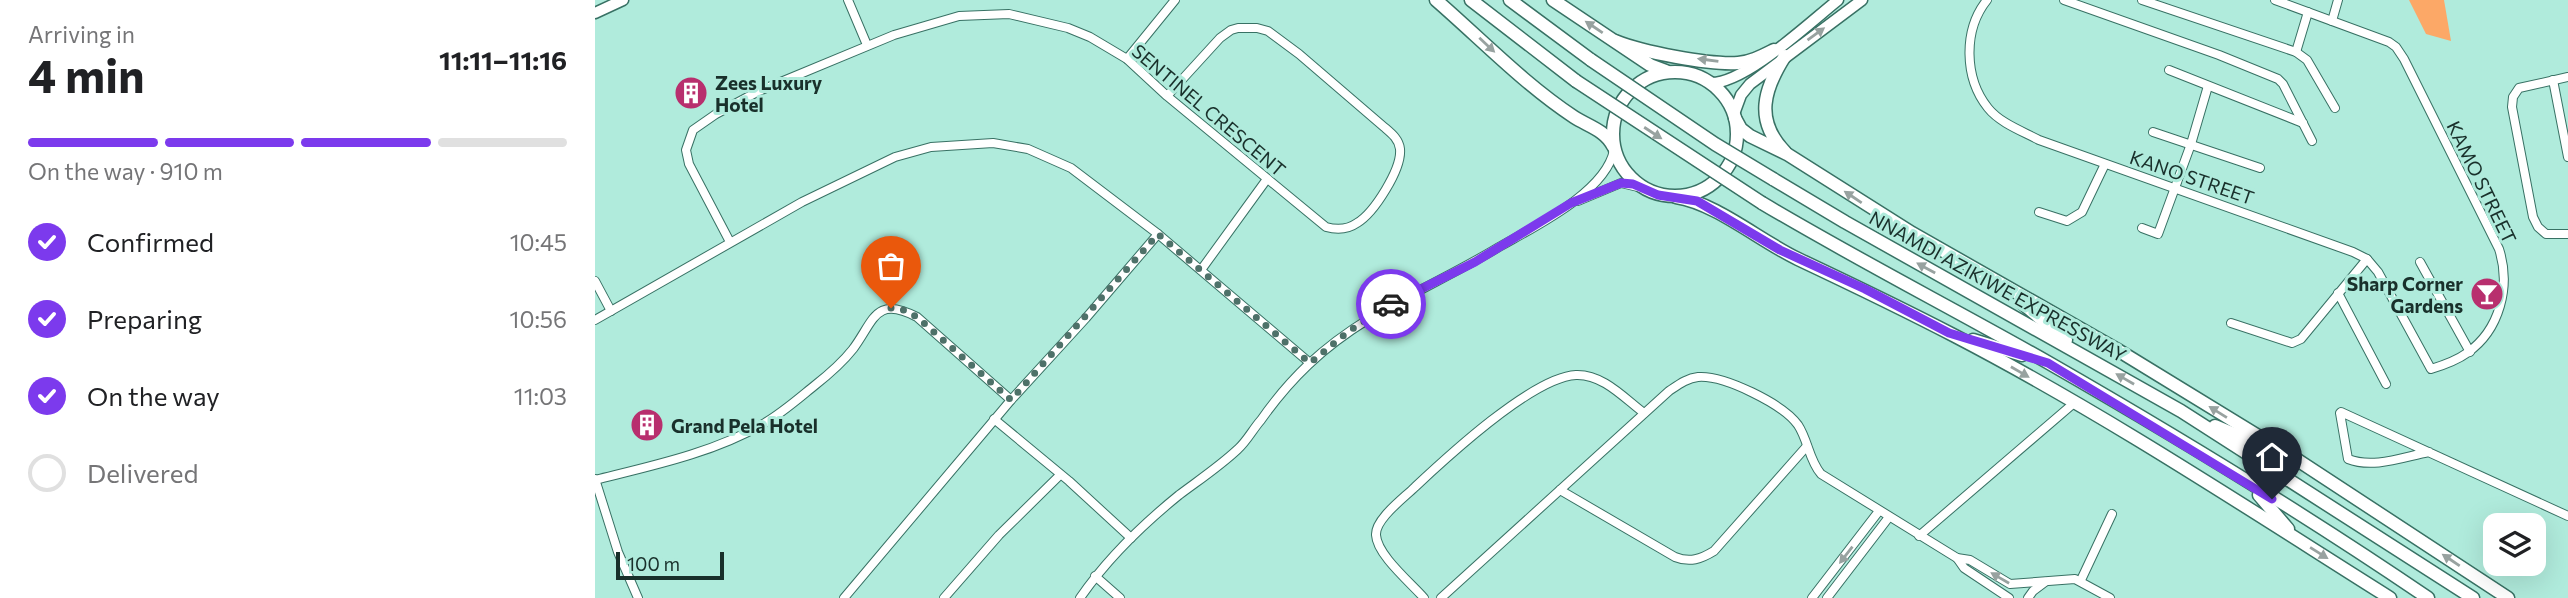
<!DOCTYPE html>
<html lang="en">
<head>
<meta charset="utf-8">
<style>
  :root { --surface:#fff; --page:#f2f2f2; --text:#202124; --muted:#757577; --line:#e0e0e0; --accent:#7c3aed }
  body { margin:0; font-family:Commissioner,sans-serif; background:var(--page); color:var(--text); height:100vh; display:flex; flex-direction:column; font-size:26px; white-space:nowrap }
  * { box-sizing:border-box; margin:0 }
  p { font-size:23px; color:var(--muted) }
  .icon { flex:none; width:38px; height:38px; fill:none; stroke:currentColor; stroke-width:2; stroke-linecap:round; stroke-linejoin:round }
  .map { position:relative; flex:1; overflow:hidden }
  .sheet { display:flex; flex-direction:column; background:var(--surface); width:595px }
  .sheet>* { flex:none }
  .fabs { position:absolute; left:1888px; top:513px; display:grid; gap:14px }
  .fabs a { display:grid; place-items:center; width:63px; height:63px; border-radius:14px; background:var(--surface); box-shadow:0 7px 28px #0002; font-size:35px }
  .scale { position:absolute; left:21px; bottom:18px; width:108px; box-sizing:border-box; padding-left:7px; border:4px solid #19302b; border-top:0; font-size:19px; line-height:24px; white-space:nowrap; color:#19302b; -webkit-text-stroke:5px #b0ebdc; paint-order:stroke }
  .pin { position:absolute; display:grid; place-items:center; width:60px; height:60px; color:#fff; margin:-72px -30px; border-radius:50% 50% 50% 0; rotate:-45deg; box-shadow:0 0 7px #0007 }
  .pin .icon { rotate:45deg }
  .courier { position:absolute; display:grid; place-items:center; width:70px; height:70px; margin:-35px; border:5px solid #7c3aed; border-radius:50%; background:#fff; color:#222; box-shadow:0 2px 9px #0007 }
  .overview em { font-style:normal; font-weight:700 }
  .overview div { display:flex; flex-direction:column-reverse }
  .overview { display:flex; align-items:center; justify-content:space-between; height:119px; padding:0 28px }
  h1 { font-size:46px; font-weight:700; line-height:52px }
  .bar { display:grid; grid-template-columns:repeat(4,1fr); gap:10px 7px; align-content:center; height:84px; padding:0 28px }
  .bar i { height:9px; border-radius:5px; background:var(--line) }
  .bar .on { background:var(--accent) }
  .bar p { grid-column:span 4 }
  ol { padding:0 28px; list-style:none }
  li { display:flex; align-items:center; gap:21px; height:77px }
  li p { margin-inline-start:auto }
  li .icon { padding:7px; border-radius:50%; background:var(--accent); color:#fff; stroke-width:4 }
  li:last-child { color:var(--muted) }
  li i { width:38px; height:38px; border:4px solid var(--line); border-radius:50% }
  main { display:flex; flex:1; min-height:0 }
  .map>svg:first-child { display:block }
</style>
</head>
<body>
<main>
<section class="sheet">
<div class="overview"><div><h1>4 min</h1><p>Arriving in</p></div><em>11:11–11:16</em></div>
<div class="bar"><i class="on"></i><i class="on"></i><i class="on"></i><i></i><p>On the way · 910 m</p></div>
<ol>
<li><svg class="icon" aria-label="check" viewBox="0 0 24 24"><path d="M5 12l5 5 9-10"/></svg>Confirmed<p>10:45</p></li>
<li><svg class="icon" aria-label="check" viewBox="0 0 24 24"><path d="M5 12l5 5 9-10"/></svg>Preparing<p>10:56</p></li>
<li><svg class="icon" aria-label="check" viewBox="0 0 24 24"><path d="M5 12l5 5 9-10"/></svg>On the way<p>11:03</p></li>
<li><i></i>Delivered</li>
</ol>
</section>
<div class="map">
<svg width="1973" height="598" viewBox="0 0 1973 598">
  <rect width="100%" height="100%" fill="#b0ebdc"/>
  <path fill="#fca867" d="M1814 0H1849L1856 41 1831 34Z"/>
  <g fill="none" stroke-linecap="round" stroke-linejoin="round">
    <defs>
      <g id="minor">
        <path d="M253 0 272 45"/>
        <path d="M1392 0C1368 30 1369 78 1393 108 1405 123 1427 131 1444 140L1758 252 1772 259 1783 272 1836 369C1849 365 1861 361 1872 353 1905 330 1916 286 1904 249L1809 59 1801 47 1794 42 1680 0"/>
        <path d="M1469 0 1624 55 1683 79 1688 84 1717 141"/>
        <path d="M1547 0 1701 52 1712 60 1740 108"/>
        <path d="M1737 21 1743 0"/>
        <path d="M1701 52 1713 12"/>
        <path d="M532 59 580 0"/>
        <path d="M1574 70 1708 123"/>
        <path d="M1973 77 1924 88 1918 97 1917 107 1938 217 1943 227 1951 234H1973"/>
        <path d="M1958 80 1973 157"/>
        <path d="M1558 132 1665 168"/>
        <path d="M983 201 1026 183 1047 188"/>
        <path d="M1444 212 1472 221 1487 212 1510 164"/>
        <path d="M1547 228 1563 234 1596 144 1613 86"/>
        <path d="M135 242 94 164 91 150 98 130 121 114 164 91 299 35 364 16 414 14 473 28 495 37 532 59 572 96 731 227C742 230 752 230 762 223 779 213 807 169 805 149 804 139 796 133 789 127L704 54 673 31 662 28H643L636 30 625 38 572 96"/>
        <path d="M1825 262 1875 352"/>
        <path d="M606 270 672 179"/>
        <path d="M0 281 16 311"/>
        <path d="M1743 293 1791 384"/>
        <path d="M0 320 207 202 300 157 336 147 398 143 433 149 476 168 563 234 715 363"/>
        <path d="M1636 323 1697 343 1706 339 1772 259"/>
        <path d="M399 419 474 481 536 538"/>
        <path d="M1834 452C1808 457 1778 469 1753 459L1745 413 1746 412 1973 516"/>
        <path d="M0 479 23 552 43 598"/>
        <path d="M0 480C56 466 118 453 168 424 186 414 203 399 219 386 233 375 247 363 258 349 279 321 280 295 322 317L416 400"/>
        <path d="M965 490 1080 557C1095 563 1106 559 1119 551L1212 446"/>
        <path d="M1324 536 1479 403"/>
        <path d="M1362 558 1369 568 1414 598"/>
        <path d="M500 576 525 598"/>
        <path d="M1486 580 1517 514"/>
        <path d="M249 598 416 400 491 318 563 234"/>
        <path d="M349 598 404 535 465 475"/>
        <path d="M485 598C512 559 547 525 584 495 604 480 625 466 643 449 652 441 658 429 666 420 680 400 696 381 714 364 770 311 840 286 904 247 939 227 1011 192 1019 150"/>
        <path d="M829 598C816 583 782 555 781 535 780 519 809 498 820 487 852 457 938 377 981 375 1008 374 1029 398 1049 413"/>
        <path d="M846 598 1074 391C1083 385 1092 378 1103 377 1129 375 1188 404 1203 425 1213 440 1214 460 1226 474L1362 558 1375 560 1415 584 1480 579 1515 598"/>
        <path d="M1217 598 1284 511"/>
        <path d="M1232 598 1294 517"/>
        <path d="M1433 598 1438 591 1450 582"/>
      </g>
      <g id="major">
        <path d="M0 13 28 0"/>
        <path d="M1115 83C1150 84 1214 23 1243 0"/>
        <path d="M1139 114 1146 95 1155 84 1267 0"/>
      </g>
      <g id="highway">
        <path d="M841 0C886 39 929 84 979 117 993 126 1010 130 1018 146"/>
        <path d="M876 0 981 81"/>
        <path d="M915 0 996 60"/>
        <path d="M958 0 1055 65 1071 71"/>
        <path d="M1020 41C1047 52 1114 65 1143 63 1156 62 1167 56 1179 50"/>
        <circle cx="1080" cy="134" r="62"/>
        <path d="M1140 118 1146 129 1155 136 1192 154 1317 233 1521 349 1704 461 1913 598"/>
        <path d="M1190 152C1159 120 1169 89 1190 56"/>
        <path d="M1178 179 1250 222 1586 411 1878 598"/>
        <path d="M1081 197C1121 203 1165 241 1203 259 1256 284 1308 309 1360 336 1510 414 1652 508 1795 598"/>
        <path d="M1167 203C1261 259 1359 309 1454 363 1583 437 1711 515 1833 598"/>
        <path d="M1426 302 1471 340"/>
        <path d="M1378 340 1427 355"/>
        <path d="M1620 426 1665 445"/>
        <path d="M1664 495 1693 529"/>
      </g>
    </defs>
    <use href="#minor" stroke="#387164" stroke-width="10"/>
    <use href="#major" stroke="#387164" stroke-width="13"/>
    <use href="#highway" stroke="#387164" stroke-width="15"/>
    <use href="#minor" stroke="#fff" stroke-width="8"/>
    <use href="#major" stroke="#fff" stroke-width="10"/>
    <use href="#highway" stroke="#fff" stroke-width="12"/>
    <defs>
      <g id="highway-bridge">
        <path d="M996 60 1120 144 1178 179"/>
        <path d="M981 81 1167 203"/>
      </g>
    </defs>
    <use href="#highway-bridge" stroke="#387164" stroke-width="15" stroke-linecap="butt"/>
    <use href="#highway-bridge" stroke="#fff" stroke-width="12"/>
  </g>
  <defs><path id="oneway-solid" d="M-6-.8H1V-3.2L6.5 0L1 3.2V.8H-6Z" transform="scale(1.75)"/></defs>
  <g fill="#98a2a0">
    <use href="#oneway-solid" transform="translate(999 27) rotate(-146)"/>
    <use href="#oneway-solid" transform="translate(1221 34) rotate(-36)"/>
    <use href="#oneway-solid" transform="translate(892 45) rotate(43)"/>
    <use href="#oneway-solid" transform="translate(1113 60) rotate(-172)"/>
    <use href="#oneway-solid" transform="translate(1058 133) rotate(33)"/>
    <use href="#oneway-solid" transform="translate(1258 197) rotate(-146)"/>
    <use href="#oneway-solid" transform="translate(1331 268) rotate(-151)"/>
    <use href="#oneway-solid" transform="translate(1425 372) rotate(30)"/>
    <use href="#oneway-solid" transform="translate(1530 379) rotate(-150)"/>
    <use href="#oneway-solid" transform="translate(1623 412) rotate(-148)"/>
    <use href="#oneway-solid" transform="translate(1724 553) rotate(32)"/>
    <use href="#oneway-solid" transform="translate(1251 555) rotate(128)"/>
    <use href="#oneway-solid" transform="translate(1856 560) rotate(-146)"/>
    <use href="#oneway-solid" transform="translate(1405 578) rotate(-150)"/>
  </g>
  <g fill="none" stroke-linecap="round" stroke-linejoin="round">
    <path stroke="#4e7169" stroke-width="7" stroke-dasharray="0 12.6" d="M296 308 309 310 322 317 416 400 563 234 715 363 754 331 796 304"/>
    <path stroke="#7c3aed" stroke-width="9" d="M796 304 880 262 976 203 1026 183 1038 184 1063 195 1102 201 1185 250 1270 289 1354 333 1453 363 1677 499"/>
  </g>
  <defs>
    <symbol id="building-disc" viewBox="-11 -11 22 22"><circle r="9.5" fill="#b82f6e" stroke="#b0ebdc"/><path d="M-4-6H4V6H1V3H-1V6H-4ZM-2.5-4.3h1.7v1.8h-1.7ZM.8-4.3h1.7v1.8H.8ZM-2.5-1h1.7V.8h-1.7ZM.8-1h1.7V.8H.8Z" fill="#fff"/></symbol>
    <symbol id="bar-disc" viewBox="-11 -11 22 22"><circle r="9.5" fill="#b82f6e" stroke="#b0ebdc"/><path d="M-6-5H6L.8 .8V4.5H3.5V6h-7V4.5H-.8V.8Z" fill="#fff"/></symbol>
  </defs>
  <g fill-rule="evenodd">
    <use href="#building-disc" x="77" y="74" width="38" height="38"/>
    <use href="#bar-disc" x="1873" y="275" width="38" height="38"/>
    <use href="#building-disc" x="33" y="406" width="38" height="38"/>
  </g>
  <g text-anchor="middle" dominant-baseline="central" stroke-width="6" stroke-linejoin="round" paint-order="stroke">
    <g font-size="19" font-weight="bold" fill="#19302b" stroke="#b0ebdc" text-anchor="start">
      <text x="120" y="82">Zees Luxury<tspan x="120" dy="22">Hotel</tspan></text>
      <text x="1868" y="283" text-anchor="end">Sharp Corner<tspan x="1868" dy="22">Gardens</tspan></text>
      <text x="76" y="425">Grand Pela Hotel</text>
    </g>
    <g font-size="19" fill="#19302b" stroke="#b0ebdc">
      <text transform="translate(614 110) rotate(40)">SENTINEL CRESCENT</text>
      <text transform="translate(1597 177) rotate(19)">KANO STREET</text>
      <text transform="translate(1887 182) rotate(64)">KAMO STREET</text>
      <text transform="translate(1403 286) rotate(29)">NNAMDI AZIKIWE EXPRESSWAY</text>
    </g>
  </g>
</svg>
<div class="fabs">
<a><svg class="icon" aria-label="layers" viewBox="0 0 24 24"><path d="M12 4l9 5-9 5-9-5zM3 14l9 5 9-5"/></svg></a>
</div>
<div class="scale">100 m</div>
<div class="pin" style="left:296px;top:308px;background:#ea580c"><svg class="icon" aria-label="bag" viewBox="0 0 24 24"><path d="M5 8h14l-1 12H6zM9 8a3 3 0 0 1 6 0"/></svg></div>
<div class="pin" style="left:1677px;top:499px;background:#1f2937"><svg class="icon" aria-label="home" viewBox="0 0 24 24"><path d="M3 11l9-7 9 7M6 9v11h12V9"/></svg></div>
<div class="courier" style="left:796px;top:304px"><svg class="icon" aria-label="car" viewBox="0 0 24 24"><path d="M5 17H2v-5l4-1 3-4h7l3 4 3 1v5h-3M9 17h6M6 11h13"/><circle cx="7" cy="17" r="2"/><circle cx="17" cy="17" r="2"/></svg></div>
</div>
</main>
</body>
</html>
